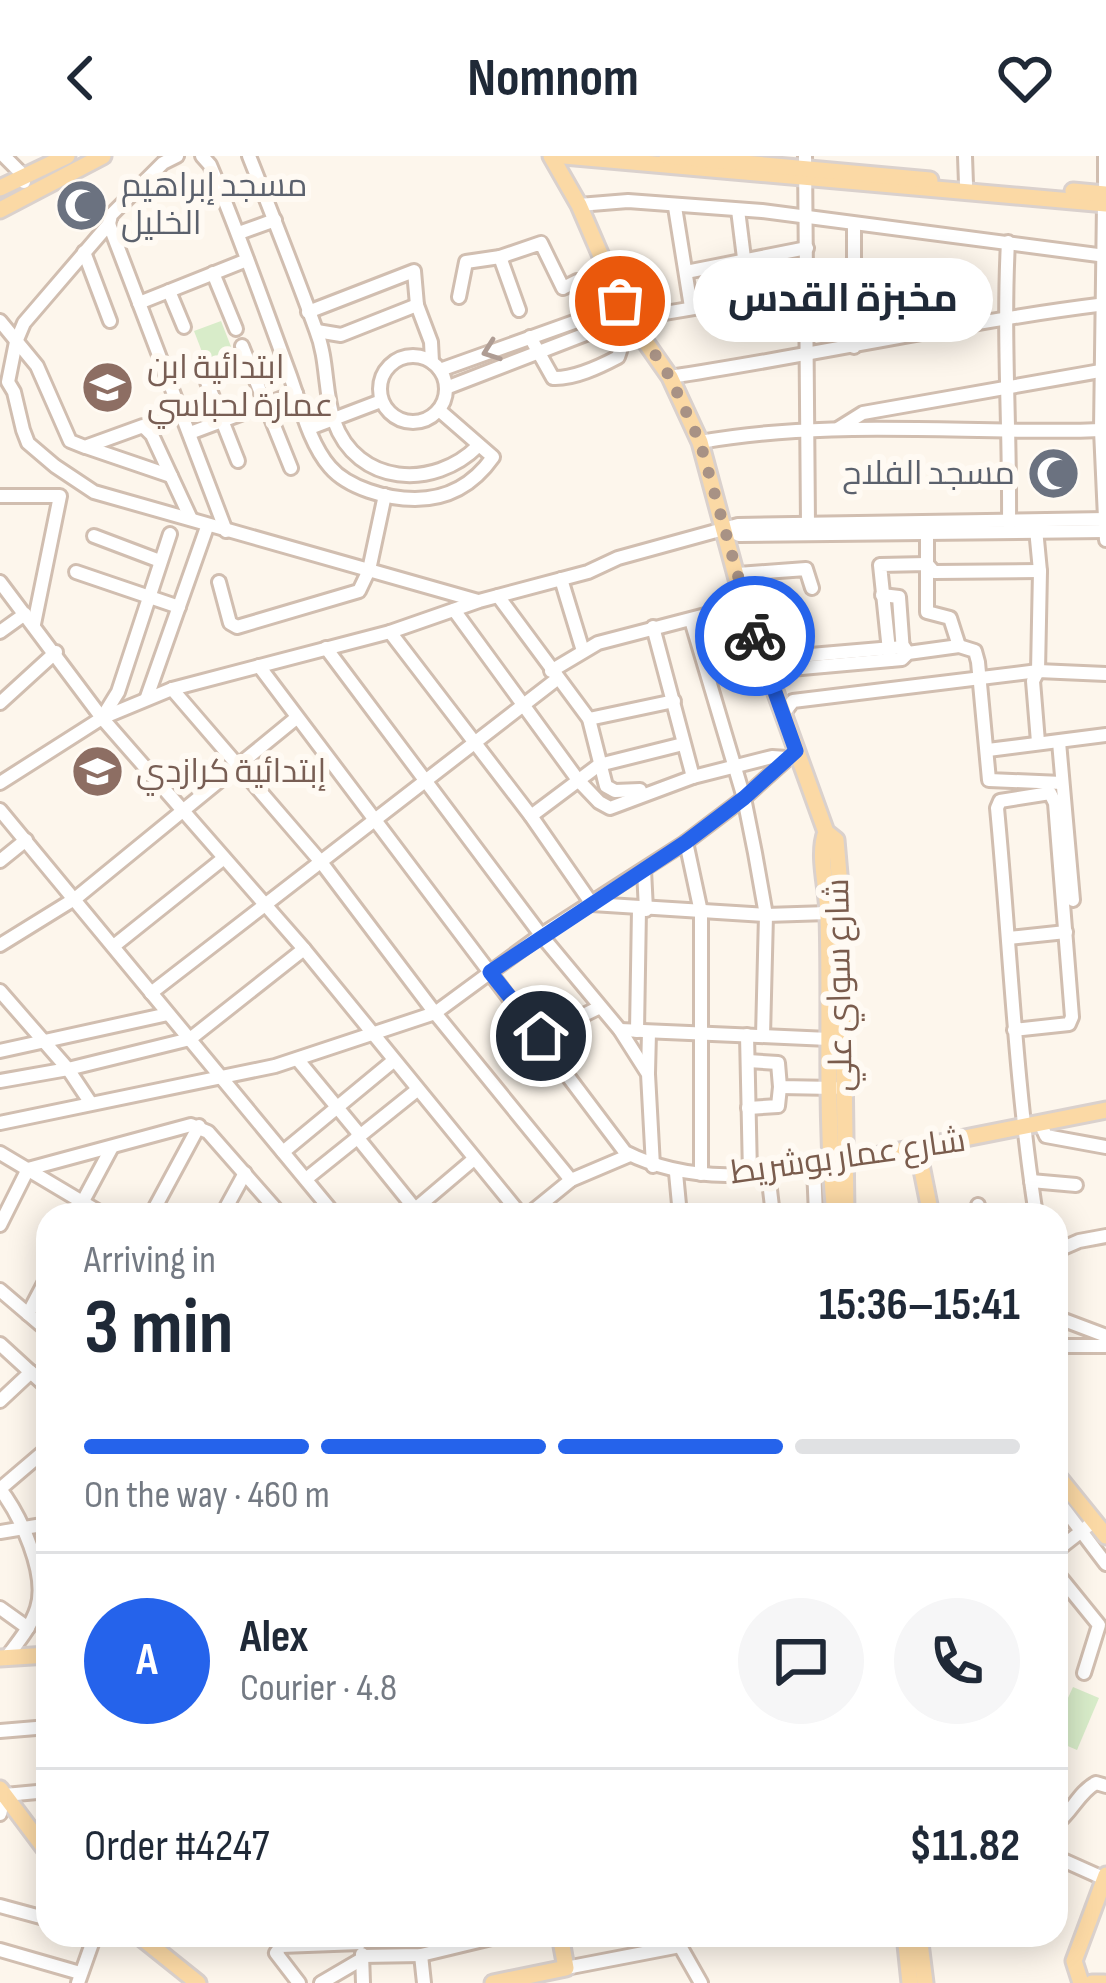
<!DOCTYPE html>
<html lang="en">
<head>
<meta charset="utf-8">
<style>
  :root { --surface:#fff; --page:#f6f6f7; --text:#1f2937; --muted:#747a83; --line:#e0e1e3; --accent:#2563eb }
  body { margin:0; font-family:"Sofia Sans Condensed",Cairo,sans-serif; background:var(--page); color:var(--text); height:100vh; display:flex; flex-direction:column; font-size:45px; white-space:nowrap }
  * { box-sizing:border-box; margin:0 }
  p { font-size:39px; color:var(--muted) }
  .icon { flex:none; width:66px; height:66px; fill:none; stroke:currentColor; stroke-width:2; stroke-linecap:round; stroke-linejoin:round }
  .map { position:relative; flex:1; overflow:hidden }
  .side { position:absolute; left:36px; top:1047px; width:1032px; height:744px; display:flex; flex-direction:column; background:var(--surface); border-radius:36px; box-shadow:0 6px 30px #0003 }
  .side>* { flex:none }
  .pin { position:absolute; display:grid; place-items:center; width:102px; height:102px; color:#fff; margin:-51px; border:6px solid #fff; border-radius:50%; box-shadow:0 3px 12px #0007 }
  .courier { position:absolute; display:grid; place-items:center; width:120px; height:120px; margin:-60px; border:9px solid #2563eb; border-radius:50%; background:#fff; color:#222; box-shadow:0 3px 15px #0007 }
  .bubble { position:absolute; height:84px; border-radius:42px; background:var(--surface); box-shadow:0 6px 30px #0003; font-size:39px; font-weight:700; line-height:84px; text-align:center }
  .overview em { font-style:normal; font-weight:700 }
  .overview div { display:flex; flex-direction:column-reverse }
  .overview { display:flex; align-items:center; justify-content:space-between; height:204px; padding:0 48px }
  h1 { font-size:78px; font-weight:700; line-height:90px }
  .bar { display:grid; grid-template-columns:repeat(4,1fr); gap:18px 12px; align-content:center; height:144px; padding:0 48px }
  .bar i { height:15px; border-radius:9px; background:var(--line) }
  .bar .selected { background:var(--accent) }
  .bar p { grid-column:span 4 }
  .line { display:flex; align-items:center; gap:30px; padding:0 48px; border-top:3px solid var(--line) }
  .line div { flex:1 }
  .round { display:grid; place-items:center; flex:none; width:126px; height:126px; border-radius:63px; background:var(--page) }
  header { display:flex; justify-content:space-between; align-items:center; height:156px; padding:0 48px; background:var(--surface); font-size:54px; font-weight:700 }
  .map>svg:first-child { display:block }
</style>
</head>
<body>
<header><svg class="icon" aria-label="back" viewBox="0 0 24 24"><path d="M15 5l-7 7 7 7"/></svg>Nomnom<svg class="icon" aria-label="heart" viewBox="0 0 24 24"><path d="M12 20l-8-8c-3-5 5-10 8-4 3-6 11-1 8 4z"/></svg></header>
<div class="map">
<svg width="1106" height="1827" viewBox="0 0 1106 1827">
  <rect width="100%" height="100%" fill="#fdf6ec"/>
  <g fill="#d8ecc9">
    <path d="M221 165 239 211 212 222 194 175Z"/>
    <path d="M1073 1531 1099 1542 1077 1594 1056 1585V1568Z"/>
  </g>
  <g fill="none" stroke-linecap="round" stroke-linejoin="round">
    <defs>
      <g id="minor">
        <path d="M4 0 24 20V26"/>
        <path d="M177 0 163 7 111 59 109 68 24 167 16 186 8 226 14 236 23 274 28 287 55 310 94 336 478 445"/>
        <path d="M202 0 210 9C239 77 263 147 289 217 300 247 309 287 330 311 348 332 387 343 415 343 448 343 474 328 493 301L439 254"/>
        <path d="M249 0C272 58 295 116 316 174 328 204 324 235 334 265 357 330 434 334 478 290"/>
        <path d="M805 0 808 369"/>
        <path d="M965 0 966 28"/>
        <path d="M1105 0V38"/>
        <path d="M1104 48 1101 274 1106 384"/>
        <path d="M579 49 628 45 762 55 1106 100"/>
        <path d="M675 51 691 151"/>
        <path d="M738 54 749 142"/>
        <path d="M109 68 226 375"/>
        <path d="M239 77 275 64"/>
        <path d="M1008 86C1003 180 1010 273 1009 367"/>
        <path d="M84 96 110 165"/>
        <path d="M500 101 519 154"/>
        <path d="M686 116 807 92"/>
        <path d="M213 117 236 173"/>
        <path d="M169 135 184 171"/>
        <path d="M459 141 466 106 500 101 541 87 563 132 577 125H592L620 195 618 201C599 211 574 223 553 222L530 181"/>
        <path d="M139 147 247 104"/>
        <path d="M308 156 414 115 417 149"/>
        <path d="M0 165 37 210 70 285 85 291 143 270 152 279 191 363"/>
        <path d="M317 175 341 179 417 149 431 186 432 206"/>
        <path d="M242 190 291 312"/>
        <path d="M854 191V69"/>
        <circle cx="413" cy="233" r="33"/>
        <path d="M440 214 602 156 620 145 623 147"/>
        <path d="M670 221C816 199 960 166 1106 148"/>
        <path d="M207 226 238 305"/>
        <path d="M446 232 609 169 626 158 641 161 807 133"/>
        <path d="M310 272 381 245"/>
        <path d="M839 272 863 257 1106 214"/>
        <path d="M190 277 296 237"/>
        <path d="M700 286C834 262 971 279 1106 274"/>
        <path d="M86 291 171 320"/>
        <path d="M0 340H60L34 468"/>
        <path d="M727 373 739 379 1106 375"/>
        <path d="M1036 373 1040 415 1038 515 1033 525 1038 586"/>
        <path d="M927 376V456L950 462 959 490"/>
        <path d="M94 380 160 405"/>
        <path d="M76 416 179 451"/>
        <path d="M738 418 806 413 812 432"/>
        <path d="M561 423 583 495"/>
        <path d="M0 426 102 562 172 533 390 476 479 445 588 416 618 402 738 369 1106 363"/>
        <path d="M219 426 230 467 237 471 359 435 369 414 385 339"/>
        <path d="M882 439 899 441 903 496"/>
        <path d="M498 440 589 563 606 630 615 635 640 634"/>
        <path d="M454 454 578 624 599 646 610 652 693 621 653 471"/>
        <path d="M691 464 744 642 755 697 766 759 763 880"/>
        <path d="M0 476 25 458"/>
        <path d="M390 476 531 660 592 748 766 759 828 757"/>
        <path d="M326 492 541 779 620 874 648 918 653 1010"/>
        <path d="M764 503 904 491 908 497"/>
        <path d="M890 504 880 409 927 408 934 416 1040 415"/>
        <path d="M259 510 625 996C690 1029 761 1021 832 1007"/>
        <path d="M551 515 598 487 744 449"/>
        <path d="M768 515 902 503 908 497 959 490 975 495 978 506 989 624 1062 627"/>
        <path d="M172 533 321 706 435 857 571 1024"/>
        <path d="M147 541 207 371"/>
        <path d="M0 547 56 496"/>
        <path d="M783 558 793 545 1038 515 1106 518"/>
        <path d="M102 562 304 793 521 1059"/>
        <path d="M589 563 674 545"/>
        <path d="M1059 586 1073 744"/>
        <path d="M988 594 1106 579"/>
        <path d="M693 621 772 601 787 602"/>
        <path d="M0 627 102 562 118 536 170 378"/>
        <path d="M0 654 335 1059"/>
        <path d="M531 660 599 609 683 588"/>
        <path d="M686 686 701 756V1018"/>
        <path d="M0 705 26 684"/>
        <path d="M644 714 646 754"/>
        <path d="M1009 782 1066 776"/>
        <path d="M0 789 76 742 295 563"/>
        <path d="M115 789 224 702"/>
        <path d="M0 835 68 913 90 946"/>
        <path d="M151 837 557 523"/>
        <path d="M620 874 829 883"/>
        <path d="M1014 874 1069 868 1072 861 1055 647 1050 637 1000 645 997 652C1010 788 1015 924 1036 1059"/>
        <path d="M637 875 639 753"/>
        <path d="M747 879 750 1018"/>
        <path d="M541 880 598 852"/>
        <path d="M0 895 168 858"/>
        <path d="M298 904 360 979"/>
        <path d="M748 905 778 907 780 931 835 932"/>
        <path d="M648 917 649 876"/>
        <path d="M0 925 68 913 190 883 304 793"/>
        <path d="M748 952 778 950 780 931"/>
        <path d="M0 967 275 910 435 857 541 779 686 686 744 642 796 595"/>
        <path d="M1041 969 1046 980 1106 991"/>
        <path d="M357 981 420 1059"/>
        <path d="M283 996 392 906"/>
        <path d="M0 997 104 1059"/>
        <path d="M814 1011 816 1059"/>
        <path d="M676 1017 680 1059"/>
        <path d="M768 1017 773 1059"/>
        <path d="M306 1023 417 934"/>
        <path d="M1031 1025 1076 1029"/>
        <path d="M82 1047 112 991"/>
        <path d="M978 1049 980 1059"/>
        <path d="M151 1059 199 970"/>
        <path d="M222 1059 245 1017"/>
        <path d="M408 1059 474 1003"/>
        <path d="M528 1059 571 1024 630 999"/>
        <path d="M0 1069 28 1013 191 969 208 976 281 1059"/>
        <path d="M1056 1095 1079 1085 1106 1080"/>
        <path d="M0 1134 48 1175"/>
        <path d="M28 1158 48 1120"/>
        <path d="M1056 1161 1106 1180"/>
        <path d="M0 1188 48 1232"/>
        <path d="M1056 1190H1106"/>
        <path d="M0 1245 31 1216"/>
        <path d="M0 1333C20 1359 48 1418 37 1452 31 1471 18 1486 6 1502"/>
        <path d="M0 1333 48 1292"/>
        <path d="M1056 1342 1106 1408"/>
        <path d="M0 1376 48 1368"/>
        <path d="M1056 1395 1088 1370"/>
        <path d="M1056 1416 1099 1469 1084 1517"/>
        <path d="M0 1452 28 1472"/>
        <path d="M0 1575 48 1571"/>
        <path d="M0 1658 5 1639 48 1635"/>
        <path d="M1056 1668C1072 1656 1079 1636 1096 1627L1106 1630"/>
        <path d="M1056 1701 1105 1723"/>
        <path d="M0 1750 48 1763"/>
        <path d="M679 1779 680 1790 701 1827"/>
        <path d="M0 1794 80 1817"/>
        <path d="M362 1798 363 1827"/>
        <path d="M421 1799 424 1827"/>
        <path d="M362 1800 421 1799 504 1779"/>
        <path d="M566 1812 680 1790"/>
        <path d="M78 1827 95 1779"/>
        <path d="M299 1827 276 1797 281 1790 360 1787"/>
        <path d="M321 1827 362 1803"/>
      </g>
      <g id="major">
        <path d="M551 0 579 49 626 158 670 221 700 286 744 449 826 676 836 684 842 753 846 1059"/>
        <path d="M564 0 1106 48"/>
        <path d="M667 0 930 24"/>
        <path d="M0 32 67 0"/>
        <path d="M1073 35 1106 38"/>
        <path d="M0 54 103 0"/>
        <path d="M826 676C817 700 828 733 828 759 831 859 825 959 835 1059"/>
        <path d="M918 994 931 1059"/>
        <path d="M839 1007 1106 954"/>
        <path d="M1056 1318 1106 1380"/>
        <path d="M0 1502 48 1499"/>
        <path d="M0 1633 48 1697"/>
        <path d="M138 1779 198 1827"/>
        <path d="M905 1779 910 1827"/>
        <path d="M919 1779 925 1827"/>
        <path d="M493 1827 566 1812 560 1779"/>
        <path d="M1081 1827 1074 1805 1106 1719"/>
        <path d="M1092 1827H1104"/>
      </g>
    </defs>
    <use href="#minor" stroke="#d1beb0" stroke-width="18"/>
    <use href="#major" stroke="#dad1cd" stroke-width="21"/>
    <use href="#minor" stroke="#fff" stroke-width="12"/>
    <use href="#major" stroke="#fbd9a5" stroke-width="15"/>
  </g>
  <defs><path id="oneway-chevron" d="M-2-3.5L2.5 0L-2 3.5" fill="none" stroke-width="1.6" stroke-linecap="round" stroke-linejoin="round" transform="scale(3)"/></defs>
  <use stroke="#af9d94" href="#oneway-chevron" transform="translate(491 195) rotate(160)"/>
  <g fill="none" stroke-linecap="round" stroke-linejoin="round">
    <path stroke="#a89285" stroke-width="12" stroke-dasharray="0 21.6" d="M620 145 670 221 700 286 755 480"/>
    <path stroke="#2563eb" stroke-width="15" d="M541 880 490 816 686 686 744 642 796 595 755 480"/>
  </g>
  <defs>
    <symbol id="mosque-disc" viewBox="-11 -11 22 22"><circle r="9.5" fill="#6b7280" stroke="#fffaf3"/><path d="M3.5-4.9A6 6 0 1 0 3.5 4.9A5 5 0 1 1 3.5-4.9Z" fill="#fff"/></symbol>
    <symbol id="school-disc" viewBox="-11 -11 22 22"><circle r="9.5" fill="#8d6e63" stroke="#fffaf3"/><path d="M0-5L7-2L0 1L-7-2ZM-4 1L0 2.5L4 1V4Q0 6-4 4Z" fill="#fff"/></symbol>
  </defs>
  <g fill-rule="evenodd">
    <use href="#mosque-disc" x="52" y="20" width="59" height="59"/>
    <use href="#school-disc" x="78" y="202" width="59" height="59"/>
    <use href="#mosque-disc" x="1024" y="288" width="59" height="59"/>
    <use href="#school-disc" x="68" y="586" width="59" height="59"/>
  </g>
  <g text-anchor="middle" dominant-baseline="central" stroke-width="12" stroke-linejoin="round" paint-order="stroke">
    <g font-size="33" fill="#5b616d" stroke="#fffaf3" text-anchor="start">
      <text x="121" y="30">مسجد إبراهيم<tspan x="121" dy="38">الخليل</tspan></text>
      <text x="1015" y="318" text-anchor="end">مسجد الفلاح</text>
    </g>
    <g font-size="33" fill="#785e54" stroke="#fffaf3" text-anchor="start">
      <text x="147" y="212">ابتدائية ابن<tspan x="147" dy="38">عمارة لحباسي</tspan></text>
      <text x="136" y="616">إبتدائية كرازدي</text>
    </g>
    <g font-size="33" fill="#7a5c4d" stroke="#fffaf3">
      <text transform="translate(840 829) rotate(-91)">شارع سواي علي</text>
      <text transform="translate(848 1001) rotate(-8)">شارع عمار بوشريط</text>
    </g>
  </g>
</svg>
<div class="pin" style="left:620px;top:145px;background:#ea580c"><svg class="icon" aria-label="bag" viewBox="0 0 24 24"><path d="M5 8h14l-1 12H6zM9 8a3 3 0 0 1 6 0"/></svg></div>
<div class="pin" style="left:541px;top:880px;background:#1f2937"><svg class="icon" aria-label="home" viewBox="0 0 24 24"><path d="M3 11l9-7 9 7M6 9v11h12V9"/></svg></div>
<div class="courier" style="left:755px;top:480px"><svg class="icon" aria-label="bike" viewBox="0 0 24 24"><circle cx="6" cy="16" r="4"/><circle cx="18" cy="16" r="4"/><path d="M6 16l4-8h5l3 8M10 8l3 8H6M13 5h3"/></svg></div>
<div class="bubble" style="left:693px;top:102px;width:300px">مخبزة القدس</div>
<section class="side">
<div class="overview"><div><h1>3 min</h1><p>Arriving in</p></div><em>15:36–15:41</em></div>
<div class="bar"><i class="selected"></i><i class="selected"></i><i class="selected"></i><i></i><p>On the way · 460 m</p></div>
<div class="line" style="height:216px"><b class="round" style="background:var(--accent);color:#fff">A</b><div><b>Alex</b><p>Courier · 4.8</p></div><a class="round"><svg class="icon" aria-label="chat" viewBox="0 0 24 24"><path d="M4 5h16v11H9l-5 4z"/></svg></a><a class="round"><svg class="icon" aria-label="phone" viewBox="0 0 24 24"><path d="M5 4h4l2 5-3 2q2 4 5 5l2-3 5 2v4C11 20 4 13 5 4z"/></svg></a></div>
<div class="line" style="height:156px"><div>Order #4247</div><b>$11.82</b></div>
</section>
</div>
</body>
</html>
